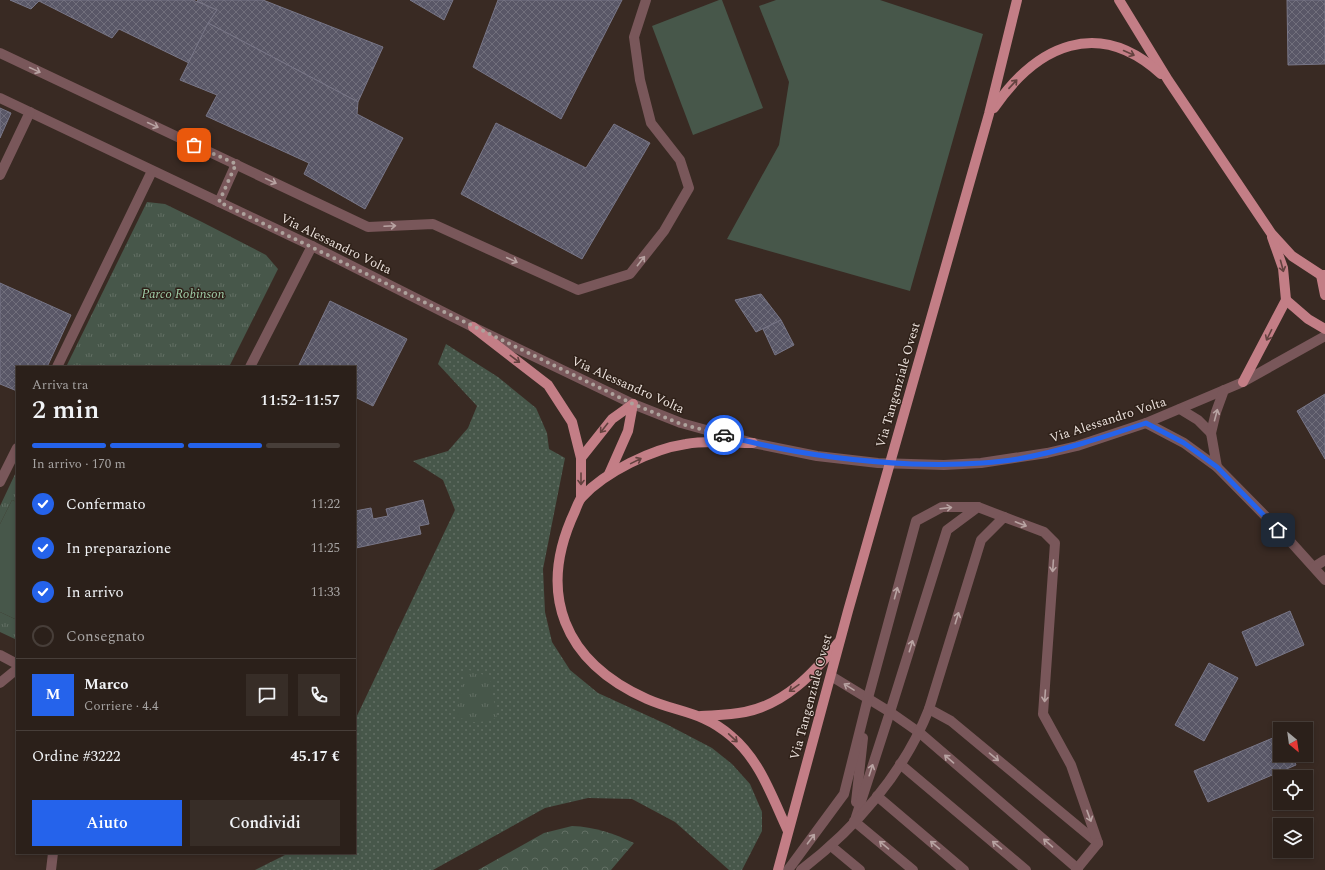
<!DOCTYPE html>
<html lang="it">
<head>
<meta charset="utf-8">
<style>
  :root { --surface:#2b201a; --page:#372d27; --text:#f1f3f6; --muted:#a6a3a2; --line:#473e39; --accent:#2563eb }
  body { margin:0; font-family:Spectral,serif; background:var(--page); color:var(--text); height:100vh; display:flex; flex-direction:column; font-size:15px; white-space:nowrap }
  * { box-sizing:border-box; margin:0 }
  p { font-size:13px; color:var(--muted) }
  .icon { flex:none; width:22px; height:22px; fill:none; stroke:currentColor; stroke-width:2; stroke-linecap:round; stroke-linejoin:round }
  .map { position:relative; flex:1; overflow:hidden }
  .details { position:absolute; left:16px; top:366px; width:340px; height:488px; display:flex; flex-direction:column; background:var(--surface); border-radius:0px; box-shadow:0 2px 6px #0003,0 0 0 1px var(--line) }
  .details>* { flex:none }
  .needle { width:26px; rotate:151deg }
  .buttons { position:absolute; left:1273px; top:722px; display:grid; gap:8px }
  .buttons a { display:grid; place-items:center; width:40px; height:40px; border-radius:0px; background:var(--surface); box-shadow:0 2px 6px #0003,0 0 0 1px var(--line); font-size:20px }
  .pin { position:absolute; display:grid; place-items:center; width:34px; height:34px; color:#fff; margin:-17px; border-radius:8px; box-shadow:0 2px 6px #0006 }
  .courier { position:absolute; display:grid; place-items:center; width:40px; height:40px; margin:-20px; border:3px solid #2563eb; border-radius:50%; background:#fff; color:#222; box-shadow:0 1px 5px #0007 }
  .headline em { font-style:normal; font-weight:600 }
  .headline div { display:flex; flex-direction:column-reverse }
  .headline { display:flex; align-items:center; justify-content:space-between; height:68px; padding:0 16px }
  h1 { font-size:26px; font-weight:600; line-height:30px }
  .bar { display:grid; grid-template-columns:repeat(4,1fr); gap:6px 4px; align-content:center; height:48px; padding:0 16px }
  .bar i { height:5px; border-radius:3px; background:var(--line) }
  .bar .on { background:var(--accent) }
  .bar p { grid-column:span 4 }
  .line { display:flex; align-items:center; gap:10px; padding:0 16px; border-top:1px solid var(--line) }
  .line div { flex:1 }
  .round { display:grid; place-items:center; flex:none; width:42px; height:42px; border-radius:0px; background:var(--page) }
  ol { padding:0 16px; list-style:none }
  li { display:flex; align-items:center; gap:12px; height:44px }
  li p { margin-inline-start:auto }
  li .icon { padding:4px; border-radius:50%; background:var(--accent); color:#fff; stroke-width:4 }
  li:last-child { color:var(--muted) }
  li i { width:22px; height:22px; border:2px solid var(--line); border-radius:50% }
  .button { display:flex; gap:8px; margin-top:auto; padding:8px 16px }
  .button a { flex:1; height:46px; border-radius:0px; background:var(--accent); color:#fff; font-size:16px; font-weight:600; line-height:46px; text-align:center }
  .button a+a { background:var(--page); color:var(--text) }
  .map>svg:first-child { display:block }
</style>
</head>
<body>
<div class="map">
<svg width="1325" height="870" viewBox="0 0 1325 870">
  <defs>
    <pattern id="grass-dots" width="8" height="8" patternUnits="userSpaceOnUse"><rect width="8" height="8" fill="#47574a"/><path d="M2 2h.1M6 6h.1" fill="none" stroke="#626f64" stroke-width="1.8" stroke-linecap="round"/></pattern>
    <pattern id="forest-crowns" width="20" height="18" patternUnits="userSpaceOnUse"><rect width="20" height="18" fill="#47574a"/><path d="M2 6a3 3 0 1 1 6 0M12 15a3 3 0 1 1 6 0" fill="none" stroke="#626f64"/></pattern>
    <pattern id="park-tufts" width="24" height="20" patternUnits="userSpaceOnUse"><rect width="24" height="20" fill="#47574a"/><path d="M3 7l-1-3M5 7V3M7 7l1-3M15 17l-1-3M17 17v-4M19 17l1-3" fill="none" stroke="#626f64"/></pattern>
    <pattern id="building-cross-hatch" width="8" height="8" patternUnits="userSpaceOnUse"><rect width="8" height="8" fill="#595767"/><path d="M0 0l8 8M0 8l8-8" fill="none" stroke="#716f7c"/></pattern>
  </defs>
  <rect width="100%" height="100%" fill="#392a23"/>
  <path fill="url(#grass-dots)" d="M446 344 498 377 536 408 547 433 549 449 565 458 543 569 545 612 552 642 570 670 598 693 668 725 712 748 732 764 750 784 762 812V831L742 870H729L675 822 632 799 588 798 545 808 433 870H255L289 853H355V720L455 510 443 480 413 461 448 451 468 428 477 406 438 364Z"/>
  <path fill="url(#forest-crowns)" d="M572 826C595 827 613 833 634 843L611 870H478L544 833Z"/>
  <g fill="url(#park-tufts)">
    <path d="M147 202 165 204 202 222 266 255 278 269 229 367H66Z"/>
    <path d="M17 470V502L12 500 0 524V506Z"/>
    <path d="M0 612 17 620V640L0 632Z"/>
    <path d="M464 670H469L490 677 497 718C478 723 473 725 455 715L462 690Z"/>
  </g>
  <g fill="#47574a">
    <path d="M719 0H722L763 108 693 135 652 26Z"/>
    <path d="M776 0H880L983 34 910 291 727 239 779 145 789 82 759 6Z"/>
    <path d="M12 500 17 502V620L0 612V524Z"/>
  </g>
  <g fill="url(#building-cross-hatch)" stroke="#787687">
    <path d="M10 0H193L217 10 189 63 119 29 112 38 39 1 31 9Z"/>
    <path d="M198 0H263L383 47 358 102 208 23 217 10 197 1Z"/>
    <path d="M410 0H453L444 20Z"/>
    <path d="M498 0H622L561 119 473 67Z"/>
    <path d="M1287 0H1325V64L1288 65Z"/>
    <path d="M208 23 358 102 357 114 403 138 365 209 304 174 309 163 206 116 217 95 180 80Z"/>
    <path d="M0 108 11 113 0 138Z"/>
    <path d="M496 123 586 168 614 124 650 143 582 259 461 194Z"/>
    <path d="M0 283 71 315 47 367H17V391L0 384Z"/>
    <path d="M761 294 781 320 756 332 735 300Z"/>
    <path d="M330 301 407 339 373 406 355 397V367H298Z"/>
    <path d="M781 320 794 345 775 355 763 329Z"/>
    <path d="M1325 394V459L1297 411Z"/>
    <path d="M423 500 429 524 419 526 421 534 356 548 355 511 371 508 373 519 388 516 386 509Z"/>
    <path d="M1290 611 1304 645 1256 666 1242 632Z"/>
    <path d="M1209 663 1238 678 1204 741 1175 725Z"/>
    <path d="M1280 735V755H1292L1296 765 1208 802 1194 771Z"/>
  </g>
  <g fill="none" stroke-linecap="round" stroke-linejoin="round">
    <g stroke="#79575a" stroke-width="10">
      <path d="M0 53 368 227 433 224 578 290 630 274 664 231 689 188 680 160 651 123 640 80 634 37 646 0"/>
      <path d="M0 98 312 246 473 327 633 404 681 423 753 443 817 456 878 463 944 465 981 463 1047 453 1077 446 1146 423 1243 382 1325 336"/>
      <path d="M0 175 30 112"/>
      <path d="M219 202 236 164"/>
      <path d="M57 367 152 171"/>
      <path d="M250 367 312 246"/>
      <path d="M1180 409 1198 420 1211 433"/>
      <path d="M1146 423 1184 443 1217 467 1289 540 1325 580"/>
      <path d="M1217 467 1211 433 1216 412 1224 390"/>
      <path d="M0 482 17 448"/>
      <path d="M1314 567 1325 560"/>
      <path d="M0 655 17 664"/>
      <path d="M831 676 890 712 920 733 1078 869"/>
      <path d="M0 683 17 669"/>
      <path d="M929 709 951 721 1098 843"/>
      <path d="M900 764 1026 870"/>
      <path d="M877 796 964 870"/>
      <path d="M856 802 863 738"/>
      <path d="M856 817 890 712 947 530 978 507 1004 517"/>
      <path d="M854 821 913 870"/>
      <path d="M831 846 860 870"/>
      <path d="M51 870 53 853"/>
      <path d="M788 870 844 794 868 698 916 521 942 507H978"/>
      <path d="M801 870C855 829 904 773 929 709L981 540 1004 517 1044 532 1055 543 1043 714 1071 765 1098 843"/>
      <path d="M1076 870 1098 843"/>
    </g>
    <g stroke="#c37e86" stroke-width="10">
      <path d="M1119 0 1168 80 1271 233 1292 256 1321 275H1325"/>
      <path d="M994 108C1037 45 1098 17 1161 74"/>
      <path d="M1321 275 1325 295"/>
      <path d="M1286 300 1308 319 1325 329"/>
      <path d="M473 327 548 385 572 422 581 458V498"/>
      <path d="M1243 382 1286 300 1283 268 1272 237"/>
      <path d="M753 443C732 443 706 440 686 444 652 449 605 472 582 497 579 500 577 506 575 511 536 594 564 662 647 699 679 713 702 711 731 736 760 760 772 797 788 831"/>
      <path d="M581 458 612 419 633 404"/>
      <path d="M609 474 628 431 633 404"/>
      <path d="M701 716C716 715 730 715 745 712 785 704 813 674 838 643"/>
      <path d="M778 870 848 611 989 114 1017 0"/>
    </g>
  </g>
  <defs><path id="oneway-shaft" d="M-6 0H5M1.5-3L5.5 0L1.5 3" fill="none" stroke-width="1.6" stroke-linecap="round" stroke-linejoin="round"/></defs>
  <g stroke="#63423f">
    <use href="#oneway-shaft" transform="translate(1129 53) rotate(24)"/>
    <use href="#oneway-shaft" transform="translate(1013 84) rotate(-47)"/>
    <use href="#oneway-shaft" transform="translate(1282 266) rotate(75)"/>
    <use href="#oneway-shaft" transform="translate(1269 335) rotate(116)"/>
    <use href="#oneway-shaft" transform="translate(515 359) rotate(37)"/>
    <use href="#oneway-shaft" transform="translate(604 428) rotate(128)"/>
    <use href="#oneway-shaft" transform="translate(636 461) rotate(-26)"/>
    <use href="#oneway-shaft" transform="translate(581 479) rotate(90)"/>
    <use href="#oneway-shaft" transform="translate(794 688) rotate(145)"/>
    <use href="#oneway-shaft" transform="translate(733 738) rotate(43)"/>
  </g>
  <g stroke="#b8a3a2">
    <use href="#oneway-shaft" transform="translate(35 70) rotate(25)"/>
    <use href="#oneway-shaft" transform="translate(153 125) rotate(25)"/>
    <use href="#oneway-shaft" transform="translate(271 181) rotate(25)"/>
    <use href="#oneway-shaft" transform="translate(390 226) rotate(-3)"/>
    <use href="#oneway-shaft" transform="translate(512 260) rotate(25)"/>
    <use href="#oneway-shaft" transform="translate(641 261) rotate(-52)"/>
    <use href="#oneway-shaft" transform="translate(1216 415) rotate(-75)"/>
    <use href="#oneway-shaft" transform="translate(946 508) rotate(-7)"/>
    <use href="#oneway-shaft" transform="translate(1021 524) rotate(21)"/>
    <use href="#oneway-shaft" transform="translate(1053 566) rotate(94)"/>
    <use href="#oneway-shaft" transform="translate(896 593) rotate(-75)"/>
    <use href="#oneway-shaft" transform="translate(957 618) rotate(-73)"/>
    <use href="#oneway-shaft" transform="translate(911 646) rotate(-73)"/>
    <use href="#oneway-shaft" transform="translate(849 687) rotate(-148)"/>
    <use href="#oneway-shaft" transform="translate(1045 696) rotate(94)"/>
    <use href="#oneway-shaft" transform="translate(994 757) rotate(40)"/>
    <use href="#oneway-shaft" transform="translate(949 759) rotate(-139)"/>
    <use href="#oneway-shaft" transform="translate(871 770) rotate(-72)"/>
    <use href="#oneway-shaft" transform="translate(1089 816) rotate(70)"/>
    <use href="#oneway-shaft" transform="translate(811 839) rotate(-53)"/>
    <use href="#oneway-shaft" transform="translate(1048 843) rotate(-139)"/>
    <use href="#oneway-shaft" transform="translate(884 845) rotate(-140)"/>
    <use href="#oneway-shaft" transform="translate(935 845) rotate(-140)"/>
    <use href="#oneway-shaft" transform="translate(997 845) rotate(-140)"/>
  </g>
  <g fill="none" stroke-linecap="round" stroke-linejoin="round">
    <path stroke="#ada29c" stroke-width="4" stroke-dasharray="0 7.2" d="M194 145 236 164 219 202 633 404 681 424 724 435"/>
    <path stroke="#2563eb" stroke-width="5" d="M724 435C787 453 846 461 912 464 948 465 983 465 1018 459 1062 451 1104 437 1146 423L1184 443 1217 467 1278 530"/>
  </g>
  <g text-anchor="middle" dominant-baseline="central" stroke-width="3" stroke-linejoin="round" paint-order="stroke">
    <g font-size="13" fill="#ece2dd" stroke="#2f2119">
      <text transform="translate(336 244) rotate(26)">Via Alessandro Volta</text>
      <text transform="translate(628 385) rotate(24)">Via Alessandro Volta</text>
      <text transform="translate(898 385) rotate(-74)">Via Tangenziale Ovest</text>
      <text transform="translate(1108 420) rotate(-18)">Via Alessandro Volta</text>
      <text transform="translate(811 697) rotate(-75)">Via Tangenziale Ovest</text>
    </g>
    <g font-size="13" font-style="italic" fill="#9fcda8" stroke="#2f2119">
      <text x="183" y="294">Parco Robinson</text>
    </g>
  </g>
</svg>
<div class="buttons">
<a><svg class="needle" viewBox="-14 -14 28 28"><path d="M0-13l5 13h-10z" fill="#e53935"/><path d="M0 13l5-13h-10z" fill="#a6a3a2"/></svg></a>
<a><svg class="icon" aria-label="locate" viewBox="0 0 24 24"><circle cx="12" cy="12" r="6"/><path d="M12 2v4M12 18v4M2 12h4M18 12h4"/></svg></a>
<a><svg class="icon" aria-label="layers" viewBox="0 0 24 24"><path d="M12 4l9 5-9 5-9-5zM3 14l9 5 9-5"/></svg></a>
</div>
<div class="pin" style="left:194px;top:145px;background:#ea580c"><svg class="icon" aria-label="bag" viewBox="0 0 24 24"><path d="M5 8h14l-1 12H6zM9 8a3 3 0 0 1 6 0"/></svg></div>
<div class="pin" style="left:1278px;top:530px;background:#1f2937"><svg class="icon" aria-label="home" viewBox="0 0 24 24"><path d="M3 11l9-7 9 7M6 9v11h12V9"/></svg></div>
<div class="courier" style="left:724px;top:435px"><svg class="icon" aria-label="car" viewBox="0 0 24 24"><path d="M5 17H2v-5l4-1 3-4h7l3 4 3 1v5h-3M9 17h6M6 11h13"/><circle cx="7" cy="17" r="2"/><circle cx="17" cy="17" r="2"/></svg></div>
<section class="details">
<div class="headline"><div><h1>2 min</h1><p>Arriva tra</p></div><em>11:52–11:57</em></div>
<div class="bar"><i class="on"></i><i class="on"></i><i class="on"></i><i></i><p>In arrivo · 170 m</p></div>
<ol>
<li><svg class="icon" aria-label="check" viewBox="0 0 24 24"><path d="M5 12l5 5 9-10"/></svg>Confermato<p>11:22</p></li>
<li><svg class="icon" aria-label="check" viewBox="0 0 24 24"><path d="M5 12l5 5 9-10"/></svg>In preparazione<p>11:25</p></li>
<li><svg class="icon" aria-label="check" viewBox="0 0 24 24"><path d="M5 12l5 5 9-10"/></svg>In arrivo<p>11:33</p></li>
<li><i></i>Consegnato</li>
</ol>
<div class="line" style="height:72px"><b class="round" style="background:var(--accent);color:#fff">M</b><div><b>Marco</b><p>Corriere · 4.4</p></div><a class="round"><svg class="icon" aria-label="chat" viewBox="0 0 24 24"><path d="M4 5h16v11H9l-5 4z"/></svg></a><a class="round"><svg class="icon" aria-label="phone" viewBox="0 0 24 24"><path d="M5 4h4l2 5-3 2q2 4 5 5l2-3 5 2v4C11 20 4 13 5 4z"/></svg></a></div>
<div class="line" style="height:52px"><div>Ordine #3222</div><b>45.17 €</b></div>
<div class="button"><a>Aiuto</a><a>Condividi</a></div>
</section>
</div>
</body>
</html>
